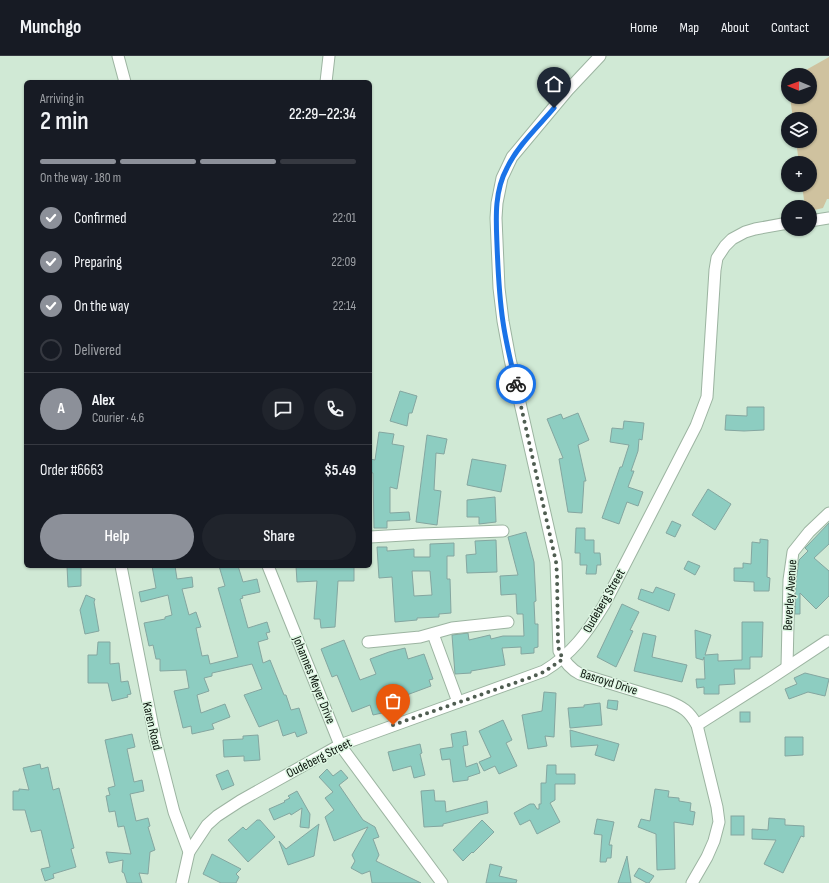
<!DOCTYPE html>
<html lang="en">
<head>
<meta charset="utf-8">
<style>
  :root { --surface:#171b24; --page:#20242c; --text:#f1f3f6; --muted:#9ea1a6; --line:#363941; --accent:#8c9099 }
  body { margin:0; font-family:"Sofia Sans Condensed",sans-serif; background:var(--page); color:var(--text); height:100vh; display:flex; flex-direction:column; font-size:15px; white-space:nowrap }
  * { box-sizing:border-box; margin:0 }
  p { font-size:13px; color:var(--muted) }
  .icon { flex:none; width:22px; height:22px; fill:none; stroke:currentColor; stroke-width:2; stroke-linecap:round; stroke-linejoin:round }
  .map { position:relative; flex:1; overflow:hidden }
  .side { position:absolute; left:24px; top:24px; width:348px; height:488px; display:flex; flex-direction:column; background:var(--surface); border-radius:6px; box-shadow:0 1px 3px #0004 }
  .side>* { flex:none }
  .needle { width:26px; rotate:271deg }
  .controls { position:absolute; left:781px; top:12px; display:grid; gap:8px }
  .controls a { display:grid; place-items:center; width:36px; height:36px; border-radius:50%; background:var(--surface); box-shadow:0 1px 3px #0004; font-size:20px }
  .pin { position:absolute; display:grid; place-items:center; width:34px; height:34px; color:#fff; margin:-41px -17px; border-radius:50% 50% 50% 0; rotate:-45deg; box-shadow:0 0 4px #0007 }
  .pin .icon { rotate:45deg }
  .courier { position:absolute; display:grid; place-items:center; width:40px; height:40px; margin:-20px; border:3px solid #1a73e8; border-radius:50%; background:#fff; color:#222; box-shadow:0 1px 5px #0007 }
  .headline em { font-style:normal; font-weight:600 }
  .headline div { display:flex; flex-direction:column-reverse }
  .headline { display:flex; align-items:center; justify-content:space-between; height:68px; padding:0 16px }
  h1 { font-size:26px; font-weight:600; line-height:30px }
  .bar { display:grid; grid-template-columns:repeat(4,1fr); gap:6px 4px; align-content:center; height:48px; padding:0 16px }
  .bar i { height:5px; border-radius:3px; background:var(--line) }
  .bar .on { background:var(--accent) }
  .bar p { grid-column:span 4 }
  .line { display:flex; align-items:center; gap:10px; padding:0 16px; border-top:1px solid var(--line) }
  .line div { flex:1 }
  .round { display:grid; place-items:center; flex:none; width:42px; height:42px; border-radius:21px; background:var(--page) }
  ol { padding:0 16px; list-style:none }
  li { display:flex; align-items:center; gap:12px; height:44px }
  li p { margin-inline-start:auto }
  li .icon { padding:4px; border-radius:50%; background:var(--accent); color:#fff; stroke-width:4 }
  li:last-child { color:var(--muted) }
  li i { width:22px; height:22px; border:2px solid var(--line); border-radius:50% }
  .action { display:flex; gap:8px; margin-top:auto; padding:8px 16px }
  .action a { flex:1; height:46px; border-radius:24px; background:var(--accent); color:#fff; font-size:16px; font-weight:600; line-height:46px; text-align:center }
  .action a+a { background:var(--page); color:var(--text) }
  header { display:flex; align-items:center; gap:24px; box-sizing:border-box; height:56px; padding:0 20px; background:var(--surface); border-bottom:1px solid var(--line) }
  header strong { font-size:19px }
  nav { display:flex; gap:22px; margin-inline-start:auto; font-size:14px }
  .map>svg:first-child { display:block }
</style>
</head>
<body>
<header>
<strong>Munchgo</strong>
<nav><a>Home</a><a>Map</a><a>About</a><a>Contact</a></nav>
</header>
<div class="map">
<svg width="829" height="827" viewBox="0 0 829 827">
  <rect width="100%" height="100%" fill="#d0e9d5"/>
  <path fill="#cfc29f" d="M829 1V143H827L823 152 810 155V151H805L802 129H810V107H799L796 85H810V63H793L790 41H810V19H797Z"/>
  <g fill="#8dcdc1" stroke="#84a6a0" fill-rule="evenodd">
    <path d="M400 335 417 340 412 357H409L407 370 390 365Z"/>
    <path d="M747 351H764V374L744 375 725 374 726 359 747 360Z"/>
    <path d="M578 357 589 384 578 389 586 425H584L582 457 568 456 559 403 563 402 547 363 561 358 563 363Z"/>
    <path d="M624 365 644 367 642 384 639 383 638 395 631 415H634L628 431 643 436 638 450 627 446 619 468 602 462 620 411H622L629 389 610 386 612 372 623 373Z"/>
    <path d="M379 376 394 378 392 388 404 390 397 433 390 431V457L409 456 410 464 387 465V472H374L373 417 370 416V403L375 404Z"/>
    <path d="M427 379 447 383 444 398 436 397 434 434 441 435 437 469 416 466Z"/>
    <path d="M472 403 506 409 501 436 467 429Z"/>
    <path d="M708 433 731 448 715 474 692 459Z"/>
    <path d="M495 441 496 466 479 468V461H467V444Z"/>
    <path d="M672 465 681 469 675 481 666 477Z"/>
    <path d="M829 467V488L814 502 829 515V540L816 553 800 537V558H795L796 525 799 504 808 495 805 492 808 489Z"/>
    <path d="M576 472H585V484H594V497H600L601 509H597L596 518H586L587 509H580V497H575Z"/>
    <path d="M526 476 534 506 536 545 534 546 535 568H538V591L534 592V597L521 598V591L502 592 505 609 471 615V617L455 618 452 579 468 577 469 584 490 579 491 583 503 580H524L523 558H517L516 538 501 539 500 520 518 519 508 481Z"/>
    <path d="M760 483 768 484 767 521 770 522 769 535H754V526L734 525V512H743V507L751 508 752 486 760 487Z"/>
    <path d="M496 484 497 516 467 517 466 499 476 498 475 485Z"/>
    <path d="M454 487V500H447V523H450L451 557 439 558V561L417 562V564L395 566 392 521 379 522 377 491H387V495L414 493V501H430V488ZM412 515H430L432 539 414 540Z"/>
    <path d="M688 505 700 510 695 519 684 513Z"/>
    <path d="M67 510H81V530L68 531Z"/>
    <path d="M152 510H175L177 523 192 521 193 531 182 533 189 559 196 556 201 571 196 572 202 600 208 599 210 608 238 601 218 532 225 530 219 510H238L243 526 257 523 260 536 242 540 243 542 240 543 248 572 267 566 270 576 266 577 268 583 258 586 263 607 270 604 284 639H286L291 654 299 652 307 677 297 681 295 676 283 680 278 664 259 671 244 639 262 633 252 608 212 617V620L204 622 209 635 197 639 201 657 225 648 230 661 212 668 214 673 192 678 191 670 183 672 174 635 189 632 186 614 160 615V603H156L153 589 149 590 144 567 165 563V561L172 559 168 539 141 546 139 536 156 532Z"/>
    <path d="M296 510H354V525H338L335 571 321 572 320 563H314L317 525 297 526Z"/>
    <path d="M656 531 675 538 669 555 638 543 641 533 653 537Z"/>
    <path d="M86 539 95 543 94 546 99 575 85 578 80 554Z"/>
    <path d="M622 548 639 556 630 574 633 575 616 611 597 601Z"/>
    <path d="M742 566H763L762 601H750V613H734L735 628 719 629V638H704V631L697 632 696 623H705L704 601 703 604 696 602 695 574 711 579 705 599 718 598V605L742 604Z"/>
    <path d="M643 577 656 580 652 601 687 609 682 626 634 615Z"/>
    <path d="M344 584 360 624 376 618 370 603 389 596 405 592 408 603 424 598 433 623 429 624 431 630 404 640V642L380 648 382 657 373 659 370 649 352 656 337 619 332 621 321 593Z"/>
    <path d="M98 586H110V608L119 607 121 626 128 625 131 638 127 639 128 641 112 645 108 627H88V599H97Z"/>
    <path d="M805 617 829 623 825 640 808 636 789 643 785 633 797 628 794 622Z"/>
    <path d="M544 636 556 637 554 681 545 680 547 690 528 693 522 659 542 655Z"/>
    <path d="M608 644 618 645 617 654 607 652Z"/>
    <path d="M600 647 602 669 570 672 568 652 584 651V649Z"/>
    <rect x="740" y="656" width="10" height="10"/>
    <path d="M503 664 512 684 506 687 517 710 499 718 495 710 484 715 479 706 491 701 479 675Z"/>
    <path d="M570 674 619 688 614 705 595 699 598 689 571 691Z"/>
    <path d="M466 675 468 689 463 690 466 711 477 707 480 717 468 721V724L453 726 450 703 442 704 440 693 453 691 451 678Z"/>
    <path d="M132 678 135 691 127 693 134 726 142 724 144 735 130 738 136 765 148 762 150 770 148 771 155 794 150 796 148 818 139 817 142 827H127L124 817 122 816 123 804 109 807 106 796 131 798 124 770 118 771 115 755 109 756 106 740 110 739 108 732 115 730 105 684Z"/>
    <path d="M258 679 260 704 244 705V700L224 701 223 684 243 683V680Z"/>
    <path d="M785 681H803V699L785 700Z"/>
    <path d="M420 688 422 697 420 698 425 719 414 722 411 710 393 715 388 696Z"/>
    <path d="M40 708 41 713 48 711 53 734 59 732 74 792 71 793 76 811 53 818 54 822 45 825 41 813 50 811 41 774 31 776 25 754H13V735H19V733L29 734 23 712Z"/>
    <path d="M547 709H556V718H575V728H555V744L550 747 560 766 537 778 530 764 520 769 514 757 530 748H534L537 753H539V748H541V727H546Z"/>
    <path d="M327 713 333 720 341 714 348 722 339 729 363 764 375 771 379 781 373 783 379 799 376 805 421 827H372L370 815 362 818 351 812 355 805 352 799 368 771 334 785 325 761 334 754 325 742 333 736 319 721Z"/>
    <path d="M228 714 234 729 222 734 216 719Z"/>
    <path d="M655 733 669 735 668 741 679 742V745L691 747 690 755 695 756 693 769 674 766 675 813 657 814 656 778 638 771 641 763 650 765Z"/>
    <path d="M434 734 435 745H445L446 756 487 745 488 757 443 768V770L424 771 421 735Z"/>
    <path d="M297 735 310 758 309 772 300 771 302 752 291 759 290 757 274 764 269 753 285 746 284 745 290 742 288 740Z"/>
    <rect x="731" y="760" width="13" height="19"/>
    <path d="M769 762 785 763V769L804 770V781L801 780 783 817 764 808 776 784 752 783V773L768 774Z"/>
    <path d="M597 763 614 766 609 789H612L611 802H607L606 806H600L602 779 594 778Z"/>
    <path d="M257 764H260L275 781 248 806 228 784 243 771 246 774Z"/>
    <path d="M482 764 494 776 473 797 472 796 463 805 453 794Z"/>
    <path d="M319 768 314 800 288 809 279 785 286 793Z"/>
    <path d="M212 798 241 813 236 818 239 821 236 827H221L203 818Z"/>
    <path d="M627 800 631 827H618Z"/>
    <path d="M490 808 502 811 499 820 517 824 516 827H486Z"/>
    <path d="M639 812 654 820 649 827H647L634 820Z"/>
  </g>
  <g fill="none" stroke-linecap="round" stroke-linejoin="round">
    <defs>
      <g id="minor">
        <path d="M118 0 125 26"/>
        <path d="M600 0 568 34 512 101 502 122 497 147 496 162 499 232 503 265 510 303 556 506 559 595C564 605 570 613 580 618L668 645C683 651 689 655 697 669L717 751 719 766 714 785 707 801 692 827"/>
        <path d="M326 26 329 0"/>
        <path d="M810 165 829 162"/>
        <path d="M370 481 421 478 503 475"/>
        <path d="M121 510 155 682 174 756 189 796 182 827"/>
        <path d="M268 510 340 689 442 827"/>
        <path d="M433 578 458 646"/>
        <path d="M368 586 420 581 452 572 508 566"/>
        <path d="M787 611 789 524 793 496 809 476 829 457"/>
        <path d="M697 669 768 624 827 585"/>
        <path d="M189 796 207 769 217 760 240 745 340 689 544 615C572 598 587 577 604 549L696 370 707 341 715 214 717 202 725 190 732 183 745 176 755 173 788 167"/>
      </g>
    </defs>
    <use href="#minor" stroke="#9cb4a1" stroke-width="13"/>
    <use href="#minor" stroke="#fff" stroke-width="11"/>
  </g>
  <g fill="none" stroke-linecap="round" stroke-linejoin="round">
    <path stroke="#4f5d51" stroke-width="4" stroke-dasharray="0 7.2" d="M393 669 529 622 544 616 563 603 559 595 558 586 557 518 556 506 516 328"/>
    <path stroke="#1a73e8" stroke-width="5" d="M516 328C511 307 506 287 503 266 499 240 498 215 497 189 496 163 494 136 507 112 518 89 538 71 554 52"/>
  </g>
  <g text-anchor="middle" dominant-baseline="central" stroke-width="3" stroke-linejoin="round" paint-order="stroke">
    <g font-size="13" fill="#09110a" stroke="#ddf6e2">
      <text transform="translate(790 539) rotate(-86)">Beverley Avenue</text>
      <text transform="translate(604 545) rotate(-60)">Oudeberg Street</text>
      <text transform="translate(314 624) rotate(68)">Johannes Meyer Drive</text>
      <text transform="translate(609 626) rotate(18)">Basroyd Drive</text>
      <text transform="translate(152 670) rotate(77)">Karen Road</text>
      <text transform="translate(319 702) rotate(-27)">Oudeberg Street</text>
    </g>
  </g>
</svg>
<div class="controls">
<a><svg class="needle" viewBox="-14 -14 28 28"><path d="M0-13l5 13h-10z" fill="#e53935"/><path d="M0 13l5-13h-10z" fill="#9ea1a6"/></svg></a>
<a><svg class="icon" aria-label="layers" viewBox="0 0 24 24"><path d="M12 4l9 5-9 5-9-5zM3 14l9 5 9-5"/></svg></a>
<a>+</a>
<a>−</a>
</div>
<div class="pin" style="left:393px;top:669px;background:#ea580c"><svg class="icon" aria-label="bag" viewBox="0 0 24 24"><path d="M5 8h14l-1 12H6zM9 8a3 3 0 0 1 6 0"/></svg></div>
<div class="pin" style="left:554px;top:52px;background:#1f2937"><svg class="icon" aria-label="home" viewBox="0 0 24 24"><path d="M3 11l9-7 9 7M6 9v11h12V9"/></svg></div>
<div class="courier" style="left:516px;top:328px"><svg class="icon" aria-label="bike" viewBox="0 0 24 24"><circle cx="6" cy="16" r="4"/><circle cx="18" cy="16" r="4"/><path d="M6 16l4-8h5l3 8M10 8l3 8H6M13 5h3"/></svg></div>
<section class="side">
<div class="headline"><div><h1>2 min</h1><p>Arriving in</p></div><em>22:29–22:34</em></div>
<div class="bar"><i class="on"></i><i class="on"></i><i class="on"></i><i></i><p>On the way · 180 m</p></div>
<ol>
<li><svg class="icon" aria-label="check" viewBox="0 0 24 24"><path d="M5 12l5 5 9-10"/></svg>Confirmed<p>22:01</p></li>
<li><svg class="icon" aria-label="check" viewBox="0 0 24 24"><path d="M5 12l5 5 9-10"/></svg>Preparing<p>22:09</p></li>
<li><svg class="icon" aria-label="check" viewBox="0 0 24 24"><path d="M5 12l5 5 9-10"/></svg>On the way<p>22:14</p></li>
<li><i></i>Delivered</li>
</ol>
<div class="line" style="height:72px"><b class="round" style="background:var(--accent);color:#fff">A</b><div><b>Alex</b><p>Courier · 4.6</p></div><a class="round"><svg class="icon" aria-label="chat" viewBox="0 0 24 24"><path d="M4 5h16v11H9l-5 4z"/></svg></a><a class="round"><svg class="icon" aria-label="phone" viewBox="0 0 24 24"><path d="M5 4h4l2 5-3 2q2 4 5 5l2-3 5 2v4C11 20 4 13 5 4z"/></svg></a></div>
<div class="line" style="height:52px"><div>Order #6663</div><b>$5.49</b></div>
<div class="action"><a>Help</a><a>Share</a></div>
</section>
</div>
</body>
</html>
